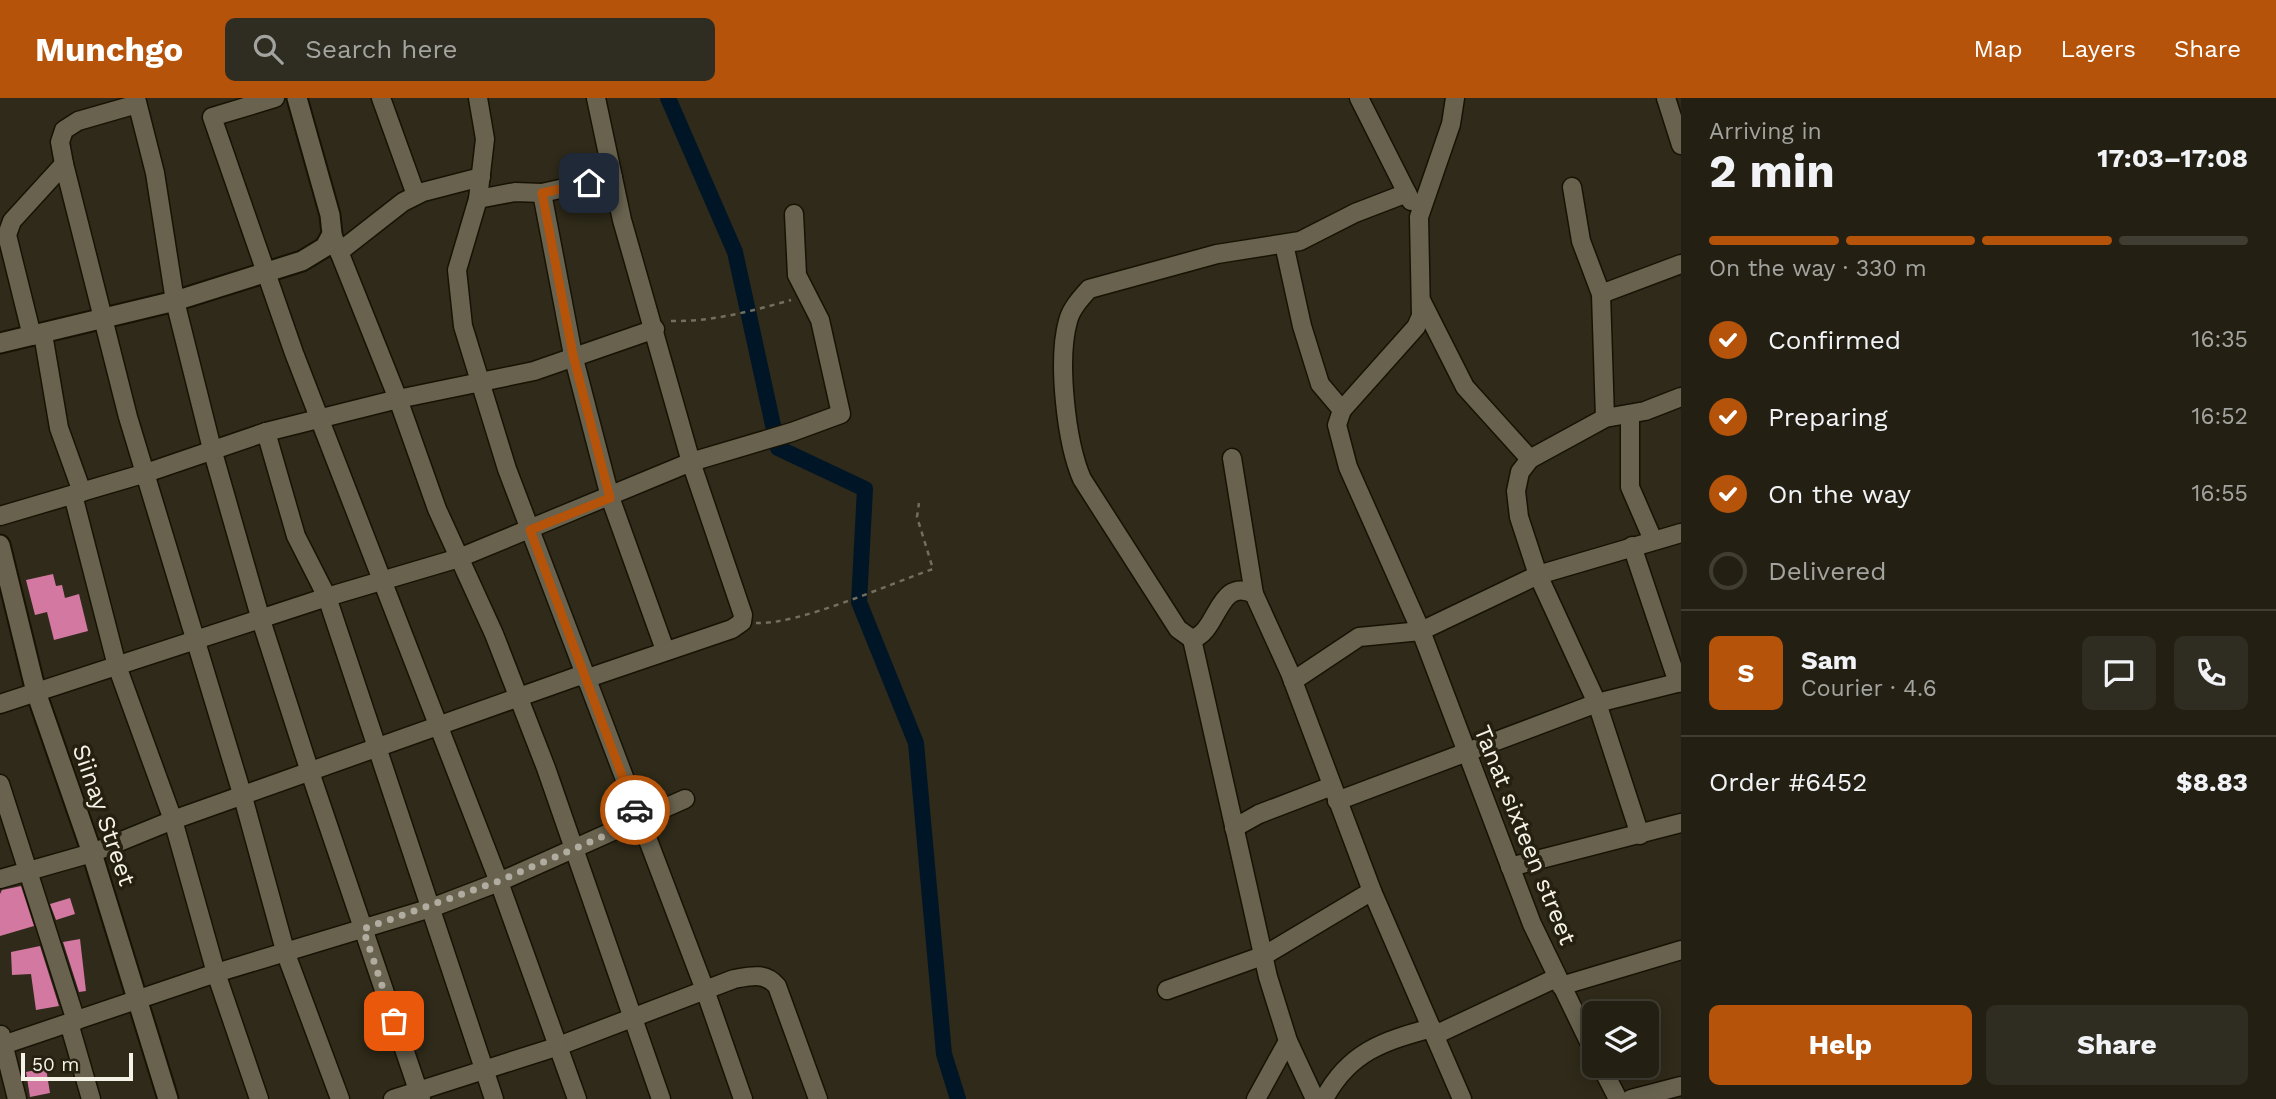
<!DOCTYPE html>
<html lang="en">
<head>
<meta charset="utf-8">
<style>
  :root { --surface:#232013; --page:#2f2d21; --text:#f1f3f6; --muted:#a3a3a0; --line:#403e33; --accent:#b45309 }
  body { margin:0; font-family:"Work Sans",sans-serif; background:var(--page); color:var(--text); height:100vh; display:flex; flex-direction:column; font-size:26px; white-space:nowrap }
  * { box-sizing:border-box; margin:0 }
  p { font-size:23px; color:var(--muted) }
  .icon { flex:none; width:38px; height:38px; fill:none; stroke:currentColor; stroke-width:2; stroke-linecap:round; stroke-linejoin:round }
  .map { position:relative; flex:1; overflow:hidden }
  .details { display:flex; flex-direction:column; background:var(--surface); width:595px }
  .details>* { flex:none }
  .buttons { position:absolute; left:1582px; top:903px; display:grid; gap:14px }
  .buttons a { display:grid; place-items:center; width:77px; height:77px; border-radius:10px; background:var(--surface); box-shadow:0 4px 18px #0003,0 0 0 2px var(--line); font-size:35px }
  .scale { position:absolute; left:21px; bottom:18px; width:112px; box-sizing:border-box; padding-left:7px; border:4px solid #f5f2e7; border-top:0; font-size:19px; line-height:24px; white-space:nowrap; color:#f5f2e7; -webkit-text-stroke:5px #252010; paint-order:stroke }
  .pin { position:absolute; display:grid; place-items:center; width:60px; height:60px; color:#fff; margin:-30px; border-radius:14px; box-shadow:0 4px 10px #0006 }
  .courier { position:absolute; display:grid; place-items:center; width:70px; height:70px; margin:-35px; border:5px solid #b45309; border-radius:50%; background:#fff; color:#222; box-shadow:0 2px 9px #0007 }
  .summary em { font-style:normal; font-weight:700 }
  .summary div { display:flex; flex-direction:column-reverse }
  .summary { display:flex; align-items:center; justify-content:space-between; height:119px; padding:0 28px }
  h1 { font-size:46px; font-weight:700; line-height:52px }
  .bar { display:grid; grid-template-columns:repeat(4,1fr); gap:10px 7px; align-content:center; height:84px; padding:0 28px }
  .bar i { height:9px; border-radius:5px; background:var(--line) }
  .bar .selected { background:var(--accent) }
  .bar p { grid-column:span 4 }
  .line { display:flex; align-items:center; gap:18px; padding:0 28px; border-top:2px solid var(--line) }
  .line div { flex:1 }
  .round { display:grid; place-items:center; flex:none; width:74px; height:74px; border-radius:10px; background:var(--page) }
  ol { padding:0 28px; list-style:none }
  li { display:flex; align-items:center; gap:21px; height:77px }
  li p { margin-inline-start:auto }
  li .icon { padding:7px; border-radius:50%; background:var(--accent); color:#fff; stroke-width:4 }
  li:last-child { color:var(--muted) }
  li i { width:38px; height:38px; border:4px solid var(--line); border-radius:50% }
  .button { display:flex; gap:14px; margin-top:auto; padding:14px 28px }
  .button a { flex:1; height:80px; border-radius:10px; background:var(--accent); color:#fff; font-size:28px; font-weight:700; line-height:80px; text-align:center }
  .button a+a { background:var(--page); color:var(--text) }
  header { display:flex; align-items:center; gap:42px; box-sizing:border-box; height:98px; padding:0 35px; background:var(--accent); color:#fff }
  header strong { font-size:33px }
  nav { display:flex; gap:38px; margin-inline-start:auto; font-size:24px }
  .search { width:490px; height:63px; background:var(--page); display:flex; align-items:center; gap:18px; box-sizing:border-box; padding:0 24px; border-radius:10px; color:var(--muted); font-size:26px }
  main { display:flex; flex:1; min-height:0 }
  .map>svg:first-child { display:block }
</style>
</head>
<body>
<header>
<strong>Munchgo</strong>
<div class="search"><svg class="icon" aria-label="search" viewBox="0 0 24 24"><circle cx="10" cy="10" r="6"/><path d="M15 15l6 6"/></svg>Search here</div>
<nav><a>Map</a><a>Layers</a><a>Share</a></nav>
</header>
<main>
<div class="map">
<svg width="1681" height="1001" viewBox="0 0 1681 1001">
  <rect width="100%" height="100%" fill="#2f2a19"/>
  <g fill="none" stroke-linecap="round" stroke-linejoin="round">
    <path stroke="#001627" stroke-width="16" d="M668 0 735 154 778 350 865 391 859 504 916 645 944 956 958 1001"/>
  </g>
  <g fill="#d278a1">
    <path d="M53 476 56 488 62 487 65 500 79 496 88 533 54 542 47 514 35 517 26 482Z"/>
    <path d="M21 788 34 828 0 838V796L2 792Z"/>
    <path d="M70 800 75 816 56 822 50 806Z"/>
    <path d="M80 841 86 893 79 894 63 844Z"/>
    <path d="M40 848 59 908 36 912 31 876 12 877 11 854Z"/>
    <path d="M46 970 50 995 30 999 26 974Z"/>
  </g>
  <g fill="none" stroke-linecap="round" stroke-linejoin="round">
    <defs>
      <g id="minor">
        <path d="M136 0 155 75 175 203 212 351 261 522 310 674 421 1001"/>
        <path d="M381 0 416 97"/>
        <path d="M478 0 485 41 478 101 457 172 463 228 507 371 705 892 743 1001"/>
        <path d="M1359 0 1411 103"/>
        <path d="M1455 0 1451 26 1419 119 1421 218 1416 229 1342 312 1337 327 1348 369 1421 533 1532 826 1594 954"/>
        <path d="M1666 0 1681 47"/>
        <path d="M137 6 78 23 64 32 60 44 64 66 128 319 243 699 286 856 340 1001"/>
        <path d="M1572 89 1581 143 1601 196 1605 320"/>
        <path d="M542 95 613 79"/>
        <path d="M1407 95 1355 115 1300 143 1217 156 1089 191C1080 201 1071 211 1068 223 1057 262 1066 344 1082 381L1178 531 1192 541C1219 534 1217 478 1254 496L1290 575 1372 793 1462 1001"/>
        <path d="M478 101 515 94 542 95 573 257 610 399 665 552"/>
        <path d="M332 136 398 301 437 411 494 536 546 670 661 1001"/>
        <path d="M1284 146 1302 228 1320 286 1342 312"/>
        <path d="M339 154 403 104 423 94 481 79"/>
        <path d="M1601 196 1681 166"/>
        <path d="M1422 204 1465 289 1530 361"/>
        <path d="M43 236 59 330 82 394"/>
        <path d="M32 238 7 137 12 123 64 66"/>
        <path d="M1630 316V389L1653 442"/>
        <path d="M266 334 296 438 327 499 494 1001"/>
        <path d="M1232 360 1254 496"/>
        <path d="M73 397 117 568 173 722 216 875 259 1001"/>
        <path d="M0 418 146 375 266 334 398 301 534 273 655 231"/>
        <path d="M1632 448 1678 585"/>
        <path d="M1192 541 1268 879 1288 943 1315 1001"/>
        <path d="M585 581 732 531 742 524 743 517 691 364 622 122 596 0"/>
        <path d="M1293 583 1359 539 1421 533 1538 477 1681 435"/>
        <path d="M0 606 327 499 459 460 691 364 792 334 841 316 820 222 797 177 794 116"/>
        <path d="M0 686 76 923"/>
        <path d="M1337 703 1597 605 1681 584"/>
        <path d="M1234 730 1259 716 1332 688"/>
        <path d="M1640 737 1597 605 1538 477 1519 419 1516 393 1520 374 1530 361 1605 320 1645 313 1681 299"/>
        <path d="M1510 769 1681 725"/>
        <path d="M0 781 92 755 173 722 584 576"/>
        <path d="M1561 888 1681 852"/>
        <path d="M1167 892 1265 857 1372 793"/>
        <path d="M69 925 91 1001"/>
        <path d="M1 937 17 1001"/>
        <path d="M1435 937 1556 880"/>
        <path d="M0 948 216 875 431 810 499 784 294 255 212 19 275 0"/>
        <path d="M1601 968 1618 1001"/>
        <path d="M393 1001 556 949 734 881C751 878 765 874 777 888L818 1001"/>
        <path d="M577 1001 499 784 685 701"/>
        <path d="M1256 1001 1288 943"/>
        <path d="M1324 1001C1349 954 1383 943 1432 930"/>
        <path d="M1631 1001 1681 988"/>
      </g>
      <g id="tertiary">
        <path d="M0 245 175 203 302 163 325 149 332 136 330 117 297 0"/>
        <path d="M0 447 36 594 92 755 168 1001"/>
      </g>
    </defs>
    <use href="#minor" stroke="#171304" stroke-width="21"/>
    <use href="#tertiary" stroke="#171304" stroke-width="23"/>
    <g stroke="#736f60" stroke-width="2.5" stroke-dasharray="5 5" stroke-linecap="butt">
      <path d="M671 223C711 224 752 213 791 202"/>
      <path d="M756 525C799 527 889 486 933 471L917 419 919 405"/>
    </g>
    <use href="#minor" stroke="#68624f" stroke-width="18"/>
    <use href="#tertiary" stroke="#68624f" stroke-width="19"/>
  </g>
  <g fill="none" stroke-linecap="round" stroke-linejoin="round">
    <path stroke="#b0ac9f" stroke-width="7" stroke-dasharray="0 12.6" d="M394 923 363 831 499 783 639 723 635 712"/>
    <path stroke="#b45309" stroke-width="9" d="M589 85 542 95 573 257 610 400 530 432 635 712"/>
  </g>
  <g text-anchor="middle" dominant-baseline="central" stroke-width="7" stroke-linejoin="round" paint-order="stroke">
    <g font-size="24" fill="#f5f2e7" stroke="#252010">
      <text transform="translate(104 717) rotate(71)">Siinay Street</text>
      <text transform="translate(1525 737) rotate(68)">Tanat sixteen street</text>
    </g>
  </g>
</svg>
<div class="buttons">
<a><svg class="icon" aria-label="layers" viewBox="0 0 24 24"><path d="M12 4l9 5-9 5-9-5zM3 14l9 5 9-5"/></svg></a>
</div>
<div class="scale">50 m</div>
<div class="pin" style="left:394px;top:923px;background:#ea580c"><svg class="icon" aria-label="bag" viewBox="0 0 24 24"><path d="M5 8h14l-1 12H6zM9 8a3 3 0 0 1 6 0"/></svg></div>
<div class="pin" style="left:589px;top:85px;background:#1f2937"><svg class="icon" aria-label="home" viewBox="0 0 24 24"><path d="M3 11l9-7 9 7M6 9v11h12V9"/></svg></div>
<div class="courier" style="left:635px;top:712px"><svg class="icon" aria-label="car" viewBox="0 0 24 24"><path d="M5 17H2v-5l4-1 3-4h7l3 4 3 1v5h-3M9 17h6M6 11h13"/><circle cx="7" cy="17" r="2"/><circle cx="17" cy="17" r="2"/></svg></div>
</div>
<section class="details">
<div class="summary"><div><h1>2 min</h1><p>Arriving in</p></div><em>17:03–17:08</em></div>
<div class="bar"><i class="selected"></i><i class="selected"></i><i class="selected"></i><i></i><p>On the way · 330 m</p></div>
<ol>
<li><svg class="icon" aria-label="check" viewBox="0 0 24 24"><path d="M5 12l5 5 9-10"/></svg>Confirmed<p>16:35</p></li>
<li><svg class="icon" aria-label="check" viewBox="0 0 24 24"><path d="M5 12l5 5 9-10"/></svg>Preparing<p>16:52</p></li>
<li><svg class="icon" aria-label="check" viewBox="0 0 24 24"><path d="M5 12l5 5 9-10"/></svg>On the way<p>16:55</p></li>
<li><i></i>Delivered</li>
</ol>
<div class="line" style="height:126px"><b class="round" style="background:var(--accent);color:#fff">S</b><div><b>Sam</b><p>Courier · 4.6</p></div><a class="round"><svg class="icon" aria-label="chat" viewBox="0 0 24 24"><path d="M4 5h16v11H9l-5 4z"/></svg></a><a class="round"><svg class="icon" aria-label="phone" viewBox="0 0 24 24"><path d="M5 4h4l2 5-3 2q2 4 5 5l2-3 5 2v4C11 20 4 13 5 4z"/></svg></a></div>
<div class="line" style="height:91px"><div>Order #6452</div><b>$8.83</b></div>
<div class="button"><a>Help</a><a>Share</a></div>
</section>
</main>
</body>
</html>
